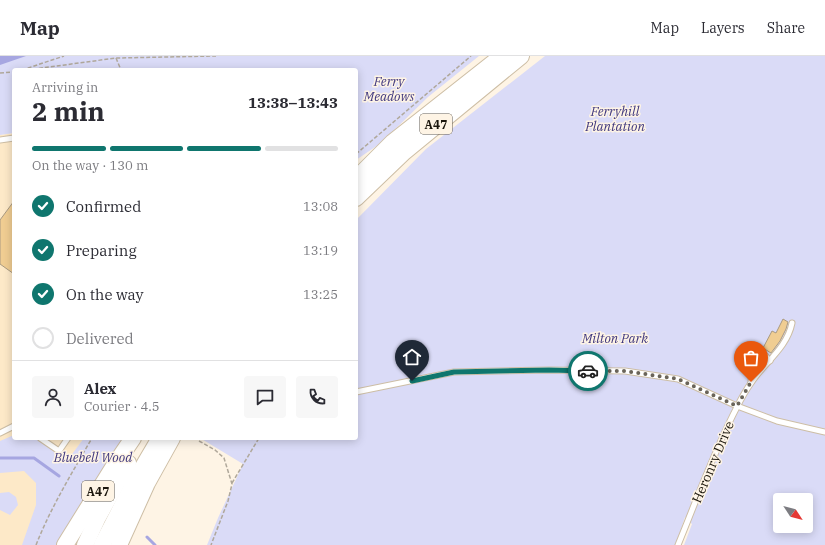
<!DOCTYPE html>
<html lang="en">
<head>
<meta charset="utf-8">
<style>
  :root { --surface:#fff; --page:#f7f7f7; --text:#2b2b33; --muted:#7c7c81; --line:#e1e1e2; --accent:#0f766e }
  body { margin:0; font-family:"IBM Plex Serif",serif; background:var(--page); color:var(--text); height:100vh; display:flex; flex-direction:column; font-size:15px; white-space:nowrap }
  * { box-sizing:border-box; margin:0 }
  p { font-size:13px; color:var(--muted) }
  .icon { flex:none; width:22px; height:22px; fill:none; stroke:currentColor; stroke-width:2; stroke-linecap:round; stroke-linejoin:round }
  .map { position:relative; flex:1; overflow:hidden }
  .sheet { position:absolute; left:12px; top:12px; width:346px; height:372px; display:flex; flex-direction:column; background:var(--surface); border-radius:4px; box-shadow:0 2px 10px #0003 }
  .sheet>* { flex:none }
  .needle { width:26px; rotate:126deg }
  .fabs { position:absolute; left:773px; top:437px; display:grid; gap:8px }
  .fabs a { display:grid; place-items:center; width:40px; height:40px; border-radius:4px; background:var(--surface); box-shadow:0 2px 10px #0003; font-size:20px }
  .pin { position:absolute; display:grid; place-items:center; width:34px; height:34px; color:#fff; margin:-41px -17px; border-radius:50% 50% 50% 0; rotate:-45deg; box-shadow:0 0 4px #0007 }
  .pin .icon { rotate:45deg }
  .courier { position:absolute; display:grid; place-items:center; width:40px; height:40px; margin:-20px; border:3px solid #0f766e; border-radius:50%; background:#fff; color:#222; box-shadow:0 1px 5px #0007 }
  .headline em { font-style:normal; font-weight:800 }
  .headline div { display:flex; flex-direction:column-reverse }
  .headline { display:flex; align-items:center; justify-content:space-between; height:68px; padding:0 20px }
  h1 { font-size:26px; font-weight:800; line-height:30px }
  .bar { display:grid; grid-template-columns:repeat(4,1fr); gap:6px 4px; align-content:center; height:48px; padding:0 20px }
  .bar i { height:5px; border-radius:3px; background:var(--line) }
  .bar .current { background:var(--accent) }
  .bar p { grid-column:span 4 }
  .line { display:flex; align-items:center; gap:10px; padding:0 20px; border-top:1px solid var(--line) }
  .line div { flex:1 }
  .round { display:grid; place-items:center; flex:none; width:42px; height:42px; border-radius:4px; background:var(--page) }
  ol { padding:0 20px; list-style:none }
  li { display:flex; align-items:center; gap:12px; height:44px }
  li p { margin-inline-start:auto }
  li .icon { padding:4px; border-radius:50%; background:var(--accent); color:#fff; stroke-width:4 }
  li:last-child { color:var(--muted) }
  li i { width:22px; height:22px; border:2px solid var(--line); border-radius:50% }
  header { display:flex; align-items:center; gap:24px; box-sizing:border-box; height:56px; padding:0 20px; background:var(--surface); border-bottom:1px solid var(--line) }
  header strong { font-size:19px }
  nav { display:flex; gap:22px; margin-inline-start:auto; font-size:14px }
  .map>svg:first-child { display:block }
</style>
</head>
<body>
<header>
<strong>Map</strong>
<nav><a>Map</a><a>Layers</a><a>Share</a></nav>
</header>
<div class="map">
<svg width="825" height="489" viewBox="0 0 825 489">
  <rect width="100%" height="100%" fill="#fef4e5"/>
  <path fill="#fde9c8" d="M14 77V382H84L67 406 30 489H0V79Z"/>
  <g fill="#dadbf7" fill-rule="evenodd">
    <path d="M0 0H479L428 41 381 87 356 104V14H14V77L0 79Z"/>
    <path d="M545 0H825V489H684L692 468 685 461 676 489H207L218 462 243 408 200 382H356V164L426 93ZM780 444H806V470H780Z"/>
    <path d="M14 379V382H35L67 405 84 382H128L62 489H22L36 449V427L24 415 0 417V385Z"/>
    <path d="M9 436 16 441 18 449 10 459 0 454V437Z"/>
  </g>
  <path fill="#a6a6e1" d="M0 0H26L0 9Z"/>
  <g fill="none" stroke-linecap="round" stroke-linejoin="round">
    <g stroke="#a6a6e1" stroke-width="3">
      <path d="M0 402H34L59 420"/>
      <path d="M147 481 155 489"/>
    </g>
  </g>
  <g fill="#f0cd92" stroke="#a99a82">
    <path d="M14 145V218L0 208V164Z"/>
    <path d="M783 263 788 266 786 273 780 285 771 297 763 292 772 275 776 277Z"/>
  </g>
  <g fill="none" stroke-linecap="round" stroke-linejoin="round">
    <defs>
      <g id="service">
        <path d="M0 84 14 82"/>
        <path d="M751 326 753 301 755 298 762 296 770 305"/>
        <path d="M356 336 454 316 549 314 625 315 678 323 737 350 777 365 825 376"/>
        <path d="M0 377 14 370"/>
        <path d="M40 382 59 395 68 382"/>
        <path d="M678 489C697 443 714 395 737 351 741 343 746 334 751 327 765 306 787 292 792 267"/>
      </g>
      <g id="trunk">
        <path d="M356 123 393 86 502 0"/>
        <path d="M356 142 404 96 521 0"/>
        <path d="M65 489 116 407 133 382"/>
        <path d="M85 489 98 461 128 407"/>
        <path d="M102 489 137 421 160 382"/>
        <path d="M119 489 147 427 172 382"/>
      </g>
    </defs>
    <use href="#service" stroke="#cdbea5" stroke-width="7"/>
    <use href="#trunk" stroke="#cdbea5" stroke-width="18"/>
    <g stroke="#b0a89b" stroke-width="1.5" stroke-dasharray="4 2" stroke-linecap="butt">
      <path d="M116 2 121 14"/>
      <path d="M22 14 64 0"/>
      <path d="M27 14 116 2 216 0"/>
      <path d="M0 17 14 16"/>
      <path d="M356 98 471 0"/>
      <path d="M199 385 215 394 224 402 232 428 228 445 211 489"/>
      <path d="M232 427 259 382"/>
      <path d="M36 489C51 451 72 417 92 382"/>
    </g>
    <use href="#service" stroke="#fff" stroke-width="5"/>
    <use href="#trunk" stroke="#fff" stroke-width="16"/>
  </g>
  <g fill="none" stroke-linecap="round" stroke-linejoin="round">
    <path stroke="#6a6459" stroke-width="4" stroke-dasharray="0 7.2" d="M588 315H625L678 323 737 350 751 326"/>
    <path stroke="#0f766e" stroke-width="5" d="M412 325 454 316 549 314 588 315"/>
  </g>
  <g text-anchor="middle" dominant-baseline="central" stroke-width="3" stroke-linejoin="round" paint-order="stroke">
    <g fill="#fef4e5" stroke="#5f594e" stroke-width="1">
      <rect x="420" y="58" width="32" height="20" rx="3"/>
      <rect x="82" y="425" width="32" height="20" rx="3"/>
    </g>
    <g font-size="12" font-weight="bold" fill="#1b160d">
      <text x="436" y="68">A47</text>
      <text x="98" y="435">A47</text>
    </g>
    <g font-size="13" font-style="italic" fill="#40387f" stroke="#fef4e5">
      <text x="389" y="25">Ferry<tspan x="389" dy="15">Meadows</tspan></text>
      <text x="615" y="55">Ferryhill<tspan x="615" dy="15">Plantation</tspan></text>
      <text x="615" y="282">Milton Park</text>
      <text x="93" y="401">Bluebell Wood</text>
    </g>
    <g font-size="13" fill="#1b160d" stroke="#fef4e5">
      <text transform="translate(713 406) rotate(-67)">Heronry Drive</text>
    </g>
  </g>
</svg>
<div class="fabs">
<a><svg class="needle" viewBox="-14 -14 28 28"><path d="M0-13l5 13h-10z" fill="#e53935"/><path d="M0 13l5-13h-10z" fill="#7c7c81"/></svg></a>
</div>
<div class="pin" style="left:751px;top:326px;background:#ea580c"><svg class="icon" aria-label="bag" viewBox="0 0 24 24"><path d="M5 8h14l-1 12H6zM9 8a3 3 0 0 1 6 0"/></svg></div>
<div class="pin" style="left:412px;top:325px;background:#1f2937"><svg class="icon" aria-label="home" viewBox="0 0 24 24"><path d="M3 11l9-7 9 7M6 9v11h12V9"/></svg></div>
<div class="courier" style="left:588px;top:315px"><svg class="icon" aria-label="car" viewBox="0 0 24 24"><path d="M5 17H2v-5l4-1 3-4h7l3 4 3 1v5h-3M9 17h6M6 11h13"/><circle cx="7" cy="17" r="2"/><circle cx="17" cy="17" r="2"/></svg></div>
<section class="sheet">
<div class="headline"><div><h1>2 min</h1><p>Arriving in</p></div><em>13:38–13:43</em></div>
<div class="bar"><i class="current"></i><i class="current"></i><i class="current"></i><i></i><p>On the way · 130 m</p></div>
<ol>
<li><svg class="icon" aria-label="check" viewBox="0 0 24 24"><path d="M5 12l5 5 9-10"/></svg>Confirmed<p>13:08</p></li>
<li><svg class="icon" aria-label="check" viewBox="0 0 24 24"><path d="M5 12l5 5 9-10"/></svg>Preparing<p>13:19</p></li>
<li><svg class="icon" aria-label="check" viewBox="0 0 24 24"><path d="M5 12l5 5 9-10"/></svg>On the way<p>13:25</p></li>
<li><i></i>Delivered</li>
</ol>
<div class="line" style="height:72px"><a class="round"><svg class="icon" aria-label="person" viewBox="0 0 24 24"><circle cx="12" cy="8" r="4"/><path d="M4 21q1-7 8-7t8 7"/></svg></a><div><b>Alex</b><p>Courier · 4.5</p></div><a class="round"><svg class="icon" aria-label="chat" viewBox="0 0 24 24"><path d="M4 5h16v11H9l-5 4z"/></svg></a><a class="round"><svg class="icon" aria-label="phone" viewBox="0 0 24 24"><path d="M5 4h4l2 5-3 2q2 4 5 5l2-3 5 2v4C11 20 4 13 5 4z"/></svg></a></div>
</section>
</div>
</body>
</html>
